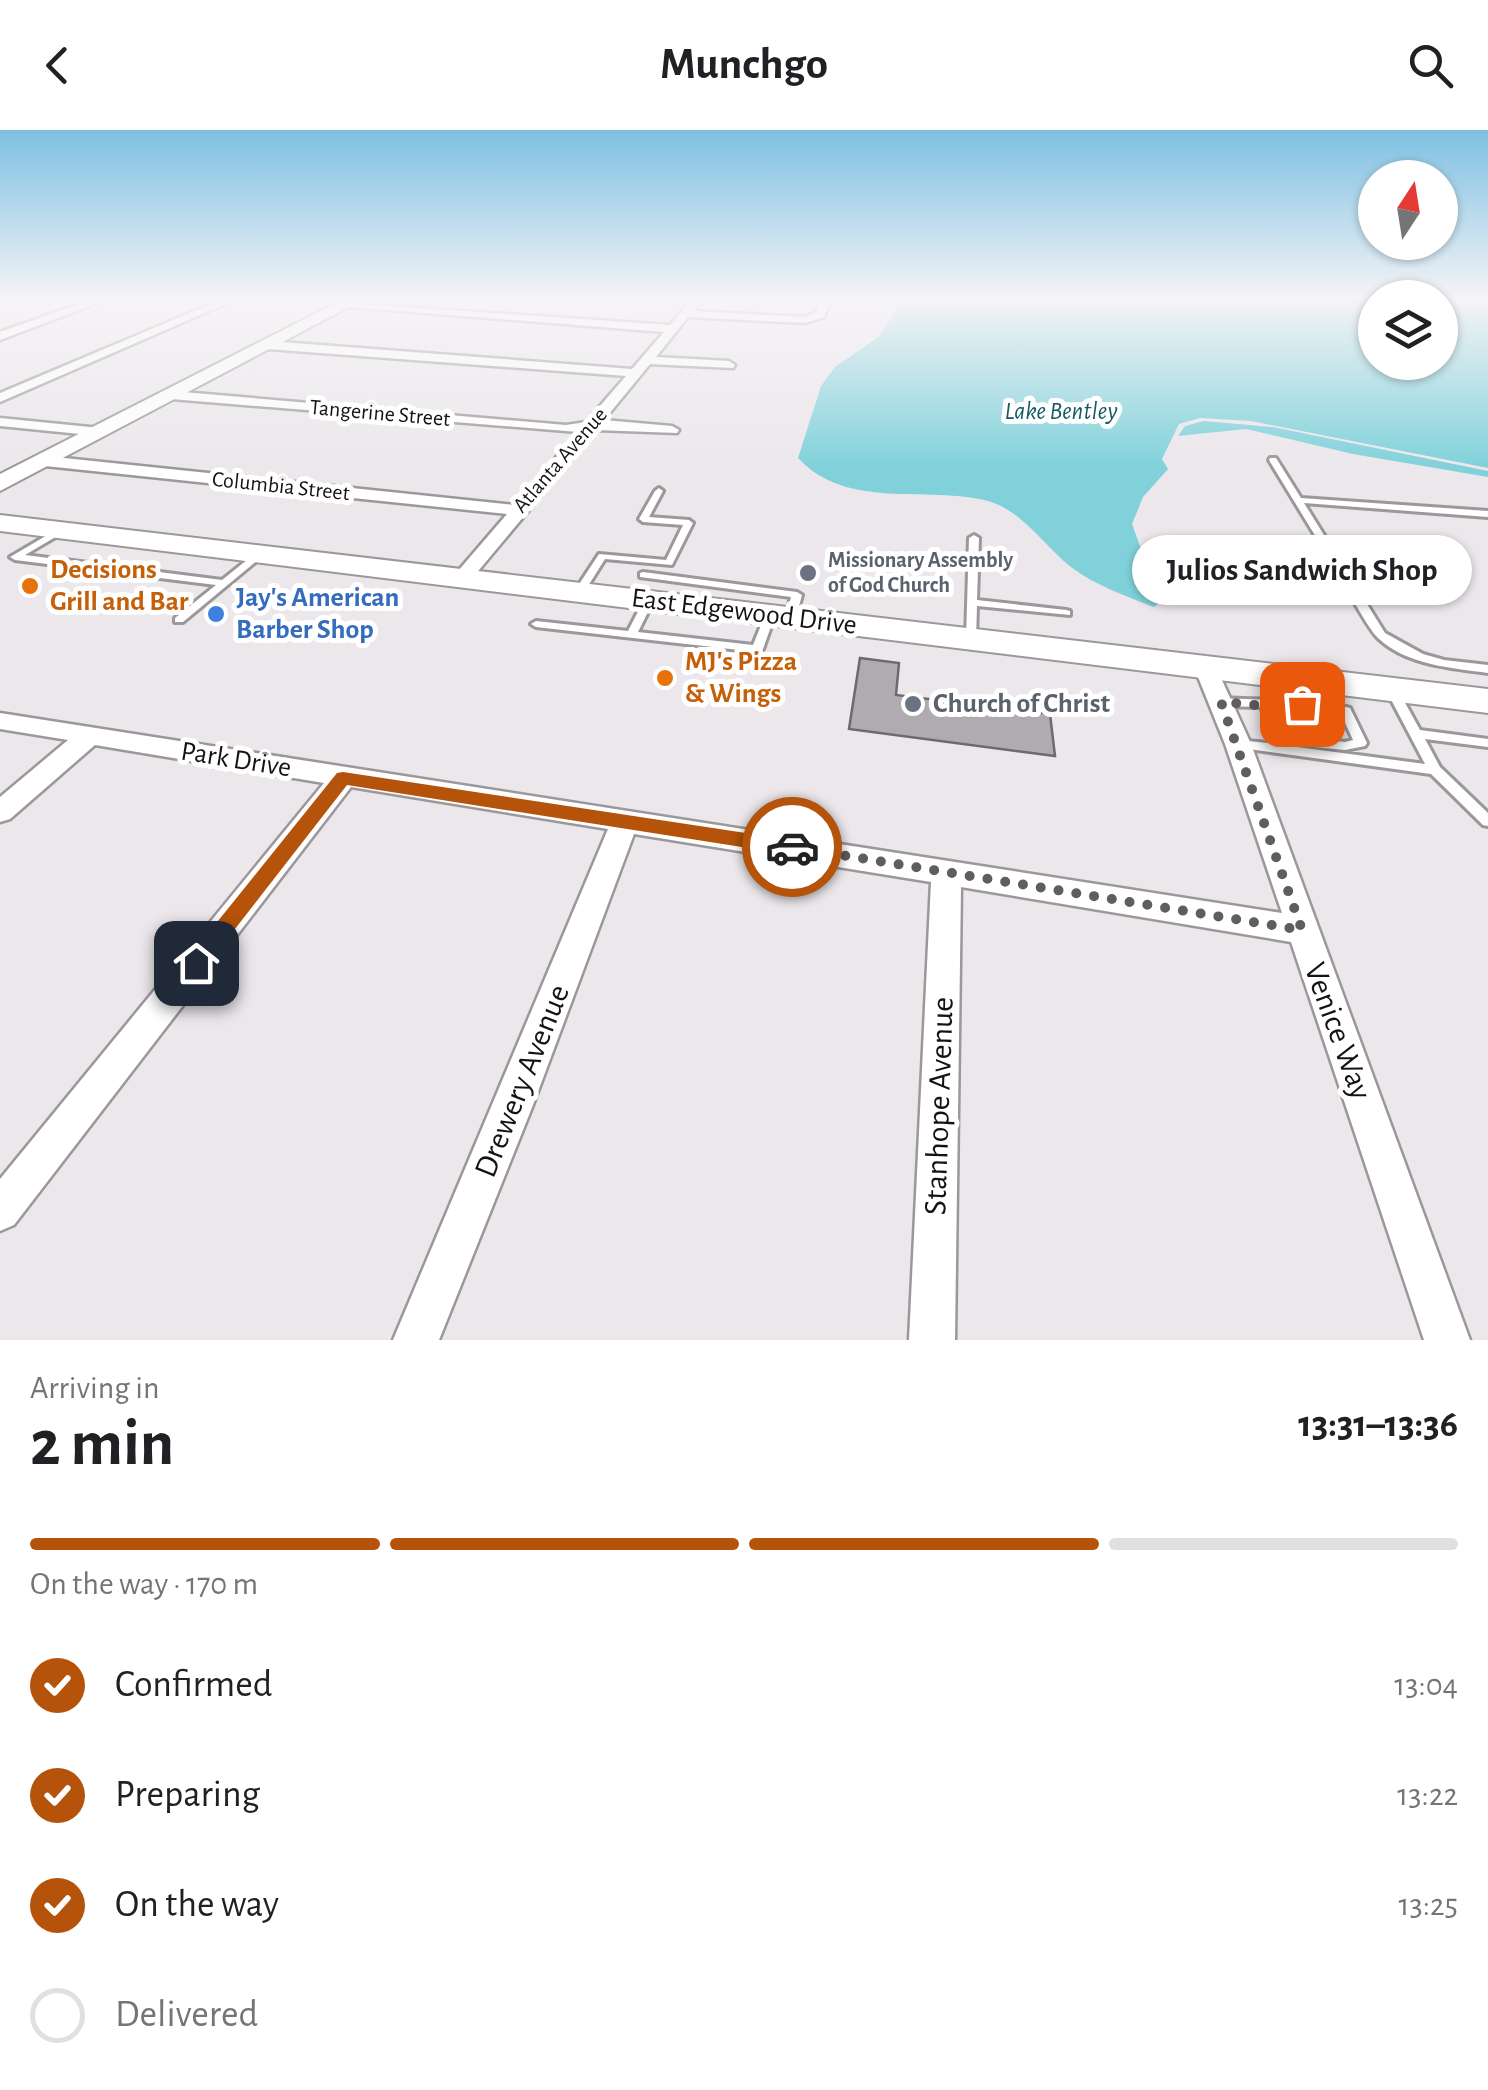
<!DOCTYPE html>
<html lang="en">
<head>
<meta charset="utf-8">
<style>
  :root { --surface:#fff; --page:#f2f2f2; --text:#202124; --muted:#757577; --line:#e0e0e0; --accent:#b45309 }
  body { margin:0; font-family:"Alegreya Sans",sans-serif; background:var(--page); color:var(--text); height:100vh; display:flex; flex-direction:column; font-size:38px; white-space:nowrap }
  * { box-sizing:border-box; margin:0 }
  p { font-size:32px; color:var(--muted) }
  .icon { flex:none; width:55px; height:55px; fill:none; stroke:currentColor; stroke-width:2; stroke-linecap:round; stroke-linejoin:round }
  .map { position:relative; height:1210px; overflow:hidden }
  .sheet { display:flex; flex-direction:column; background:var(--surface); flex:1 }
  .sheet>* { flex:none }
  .needle { width:65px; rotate:12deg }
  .tools { position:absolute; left:1358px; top:30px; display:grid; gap:20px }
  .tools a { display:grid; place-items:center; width:100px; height:100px; border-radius:50%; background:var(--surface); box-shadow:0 2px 8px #0004; font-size:50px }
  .pin { position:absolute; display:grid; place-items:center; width:85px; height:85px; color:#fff; margin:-42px; border-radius:20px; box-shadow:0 5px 15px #0006 }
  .courier { position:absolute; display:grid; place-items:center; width:100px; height:100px; margin:-50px; border:8px solid #b45309; border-radius:50%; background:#fff; color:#222; box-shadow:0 2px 12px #0007 }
  .bubble { position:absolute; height:70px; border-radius:35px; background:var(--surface); box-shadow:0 2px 8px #0004; font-size:32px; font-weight:600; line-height:70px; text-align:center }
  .summary em { font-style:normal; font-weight:600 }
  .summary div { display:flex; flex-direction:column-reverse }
  .summary { display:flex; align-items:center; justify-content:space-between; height:170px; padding:0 30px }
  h1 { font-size:65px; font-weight:600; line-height:75px }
  .bar { display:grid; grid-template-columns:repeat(4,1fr); gap:15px 10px; align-content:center; height:120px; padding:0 30px }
  .bar i { height:12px; border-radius:8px; background:var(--line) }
  .bar .selected { background:var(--accent) }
  .bar p { grid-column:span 4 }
  ol { padding:0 30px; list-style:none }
  li { display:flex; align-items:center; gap:30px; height:110px }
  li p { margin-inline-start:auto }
  li .icon { padding:10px; border-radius:50%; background:var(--accent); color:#fff; stroke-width:4 }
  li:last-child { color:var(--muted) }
  li i { width:55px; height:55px; border:5px solid var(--line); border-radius:50% }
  header { display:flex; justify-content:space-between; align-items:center; height:130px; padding:0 30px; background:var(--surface); font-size:45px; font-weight:600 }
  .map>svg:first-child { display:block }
</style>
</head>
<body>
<header><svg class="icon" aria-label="back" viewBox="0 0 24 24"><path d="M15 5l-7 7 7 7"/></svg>Munchgo<svg class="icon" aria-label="search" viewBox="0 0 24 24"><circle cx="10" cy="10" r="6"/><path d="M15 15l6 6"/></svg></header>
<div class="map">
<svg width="1488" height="1210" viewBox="0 0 1488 1210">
  <rect width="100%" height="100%" fill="#ebe7eb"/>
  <g fill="#80d1da">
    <path d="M904 168 1375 169V232H1440V175H1474L1488 168V338L1251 291 1200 288 1179 294 1162 329 1168 339 1143 367 1132 394 1160 472 1154 477C1126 466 1096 456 1071 437 1044 416 1023 381 988 371 927 355 847 381 798 328L821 256 835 237 880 206Z"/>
    <path d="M1204 291 1273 297 1488 341V347L1353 324 1246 299 1178 306 1185 296Z"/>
  </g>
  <path fill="#afacb1" stroke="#6d6a6f" stroke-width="2.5" d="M860 528 899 533 896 565 1050 584 1055 626 849 599Z"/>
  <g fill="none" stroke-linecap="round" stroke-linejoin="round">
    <defs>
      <g id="lane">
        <path d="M1270 328H1276L1301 368 1488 381V387L1304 373 1385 503 1423 524 1444 530 1488 535V543C1452 538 1406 535 1378 508 1366 496 1347 458 1337 442L1231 431 1229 429 1234 426 1333 435 1269 330Z"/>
        <path d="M659 358 663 361 649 387 689 390 693 393 672 435 605 429 583 464H575L574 462 599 424 666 430 683 395 643 392 639 389 655 361Z"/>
        <path d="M61 397 64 398V402L25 425 222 450 257 422H263L265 424 183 492H175V488L216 455 15 430 10 427Z"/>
        <path d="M974 405 979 408 977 470 1066 480 1070 481V485L977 476 976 509 975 511H967L966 509 969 408Z"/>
        <path d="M643 442 797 462 802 465 796 487 791 490 786 487 791 467 640 447V443Z"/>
        <path d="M649 467 654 470 638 502 753 515 766 483H774L775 485 763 519 757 522 536 497 531 494 536 491 628 501 644 470Z"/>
        <path d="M1392 556 1398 560 1420 600 1488 609V617L1425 609 1440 637 1488 683V696L1483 695 1431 644 1234 617 1232 614 1234 611 1238 610 1267 613 1275 608 1261 577 1221 576 1215 572 1221 568C1265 571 1308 567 1350 578L1367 613 1365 616 1345 620 1284 614 1282 615 1425 634 1386 560ZM1273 577 1314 579 1341 584 1353 610 1345 612 1286 605Z"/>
      </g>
      <g id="street">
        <path d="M96 168H111L0 210V202Z"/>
        <path d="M225 168H239L0 272V263Z"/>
        <path d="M693 168H704L694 181 804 187 815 183 822 168H832L824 187 805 193 688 187 656 227 729 231 735 235 733 238 650 234 604 290 672 296 679 300 677 303 596 300 469 452 462 454 452 448 507 384 45 336 37 331 45 326 515 375 578 302 171 269 164 265 171 261 566 295 586 292 626 246 268 219 262 215 268 211 632 239 664 202 338 176 343 173 670 195Z"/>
        <path d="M0 288 100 298 107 302 100 306 0 296Z"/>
        <path d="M1205 530 1216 537 1251 614 1470 1210H1424L1291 812 961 757 955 1210H909L931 752 634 704 533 975 439 1210H393L608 699 351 657 14 1095 0 1101V1049L324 653 95 615 10 689 0 692V667L68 610 0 599V583L1282 783 1225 614 1194 537Z"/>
      </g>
      <g id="secondary">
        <path d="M346 168H366L0 361V344Z"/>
        <path d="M0 385 1488 559V583L0 401Z"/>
      </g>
    </defs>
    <use href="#lane" stroke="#9b979a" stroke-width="6"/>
    <use href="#street" stroke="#9b979a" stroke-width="5"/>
    <use href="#secondary" stroke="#9b979a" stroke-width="4"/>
    <use href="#lane" fill="#fff" fill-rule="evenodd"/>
    <use href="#street" fill="#fff" fill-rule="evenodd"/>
    <use href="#secondary" fill="#fff" fill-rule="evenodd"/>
  </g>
  <linearGradient id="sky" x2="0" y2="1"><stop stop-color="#7ec0e2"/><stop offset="0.5" stop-color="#f6f4f6"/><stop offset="1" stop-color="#f6f4f6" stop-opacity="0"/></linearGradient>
  <rect width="1488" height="338" fill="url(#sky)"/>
  <path fill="#b45309" d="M343 642 792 710 801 717 792 725 347 655 203 840H189L185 833 189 827 337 643Z"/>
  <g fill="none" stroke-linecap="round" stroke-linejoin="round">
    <path stroke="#5f5d5f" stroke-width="10" stroke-dasharray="0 18" d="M792 717 1302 800 1221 572 1267 576 1279 571 1302 574"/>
  </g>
  <g fill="#6b7280" stroke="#fff" stroke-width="4">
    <circle cx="808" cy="443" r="10"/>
    <circle cx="913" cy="574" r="10"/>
  </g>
  <g fill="#e8710a" stroke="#fff" stroke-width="4">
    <circle cx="30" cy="456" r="10"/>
    <circle cx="665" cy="548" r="10"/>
  </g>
  <circle fill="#3f7fe0" stroke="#fff" stroke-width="4" cx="216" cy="484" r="10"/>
  <g text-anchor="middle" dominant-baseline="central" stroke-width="10" stroke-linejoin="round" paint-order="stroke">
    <g font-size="22" fill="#141314" stroke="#fff">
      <text transform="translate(380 283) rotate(5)">Tangerine Street</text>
      <text transform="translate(560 330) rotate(-49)">Atlanta Avenue</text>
      <text transform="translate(281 356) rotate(6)">Columbia Street</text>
    </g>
    <g font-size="22" font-weight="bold" fill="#5b616d" stroke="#fff" text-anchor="start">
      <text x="828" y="430">Missionary Assembly<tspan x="828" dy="25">of God Church</tspan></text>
    </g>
    <g font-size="25" font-style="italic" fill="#145a61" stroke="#fff">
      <text x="1061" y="281">Lake Bentley</text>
    </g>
    <g font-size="28" font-weight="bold" fill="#c56008" stroke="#fff" text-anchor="start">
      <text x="50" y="440">Decisions<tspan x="50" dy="32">Grill and Bar</tspan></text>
      <text x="685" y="532">MJ's Pizza<tspan x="685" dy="32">&amp; Wings</tspan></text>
    </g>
    <g font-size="28" font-weight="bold" fill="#366cbe" stroke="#fff" text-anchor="start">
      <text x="236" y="468">Jay's American<tspan x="236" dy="32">Barber Shop</tspan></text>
    </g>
    <g font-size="28" fill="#141314" stroke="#fff">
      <text transform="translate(744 482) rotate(7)">East Edgewood Drive</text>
      <text transform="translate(236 630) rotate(9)">Park Drive</text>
    </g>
    <g font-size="28" font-weight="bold" fill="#5b616d" stroke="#fff" text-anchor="start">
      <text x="933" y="574">Church of Christ</text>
    </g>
    <g font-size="32" fill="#141314" stroke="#fff">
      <text transform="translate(1338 901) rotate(70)">Venice Way</text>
      <text transform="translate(522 951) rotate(-68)">Drewery Avenue</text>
      <text transform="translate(939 976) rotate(-88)">Stanhope Avenue</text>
    </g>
  </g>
</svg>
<div class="tools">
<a><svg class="needle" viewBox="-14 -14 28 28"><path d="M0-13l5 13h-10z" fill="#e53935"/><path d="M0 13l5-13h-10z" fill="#757577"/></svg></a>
<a><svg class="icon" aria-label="layers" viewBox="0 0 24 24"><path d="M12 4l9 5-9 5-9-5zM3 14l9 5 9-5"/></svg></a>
</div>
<div class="pin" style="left:1302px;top:574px;background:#ea580c"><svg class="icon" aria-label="bag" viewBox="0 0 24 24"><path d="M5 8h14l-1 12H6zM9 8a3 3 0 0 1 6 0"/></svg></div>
<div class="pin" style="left:196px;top:833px;background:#1f2937"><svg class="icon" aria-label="home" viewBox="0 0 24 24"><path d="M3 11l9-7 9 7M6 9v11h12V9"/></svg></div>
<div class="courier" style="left:792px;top:717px"><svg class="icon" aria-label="car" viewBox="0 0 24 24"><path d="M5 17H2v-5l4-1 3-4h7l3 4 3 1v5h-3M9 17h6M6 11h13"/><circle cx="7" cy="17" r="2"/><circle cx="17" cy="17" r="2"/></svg></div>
<div class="bubble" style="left:1132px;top:405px;width:340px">Julios Sandwich Shop</div>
</div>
<section class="sheet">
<div class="summary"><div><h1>2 min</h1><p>Arriving in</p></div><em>13:31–13:36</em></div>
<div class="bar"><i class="selected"></i><i class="selected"></i><i class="selected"></i><i></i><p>On the way · 170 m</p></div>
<ol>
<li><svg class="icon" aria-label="check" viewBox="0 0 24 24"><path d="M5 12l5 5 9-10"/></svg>Confirmed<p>13:04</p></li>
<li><svg class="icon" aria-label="check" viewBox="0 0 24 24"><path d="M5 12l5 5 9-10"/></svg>Preparing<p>13:22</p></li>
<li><svg class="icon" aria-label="check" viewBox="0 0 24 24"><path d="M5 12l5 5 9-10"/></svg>On the way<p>13:25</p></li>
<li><i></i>Delivered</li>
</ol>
</section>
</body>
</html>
